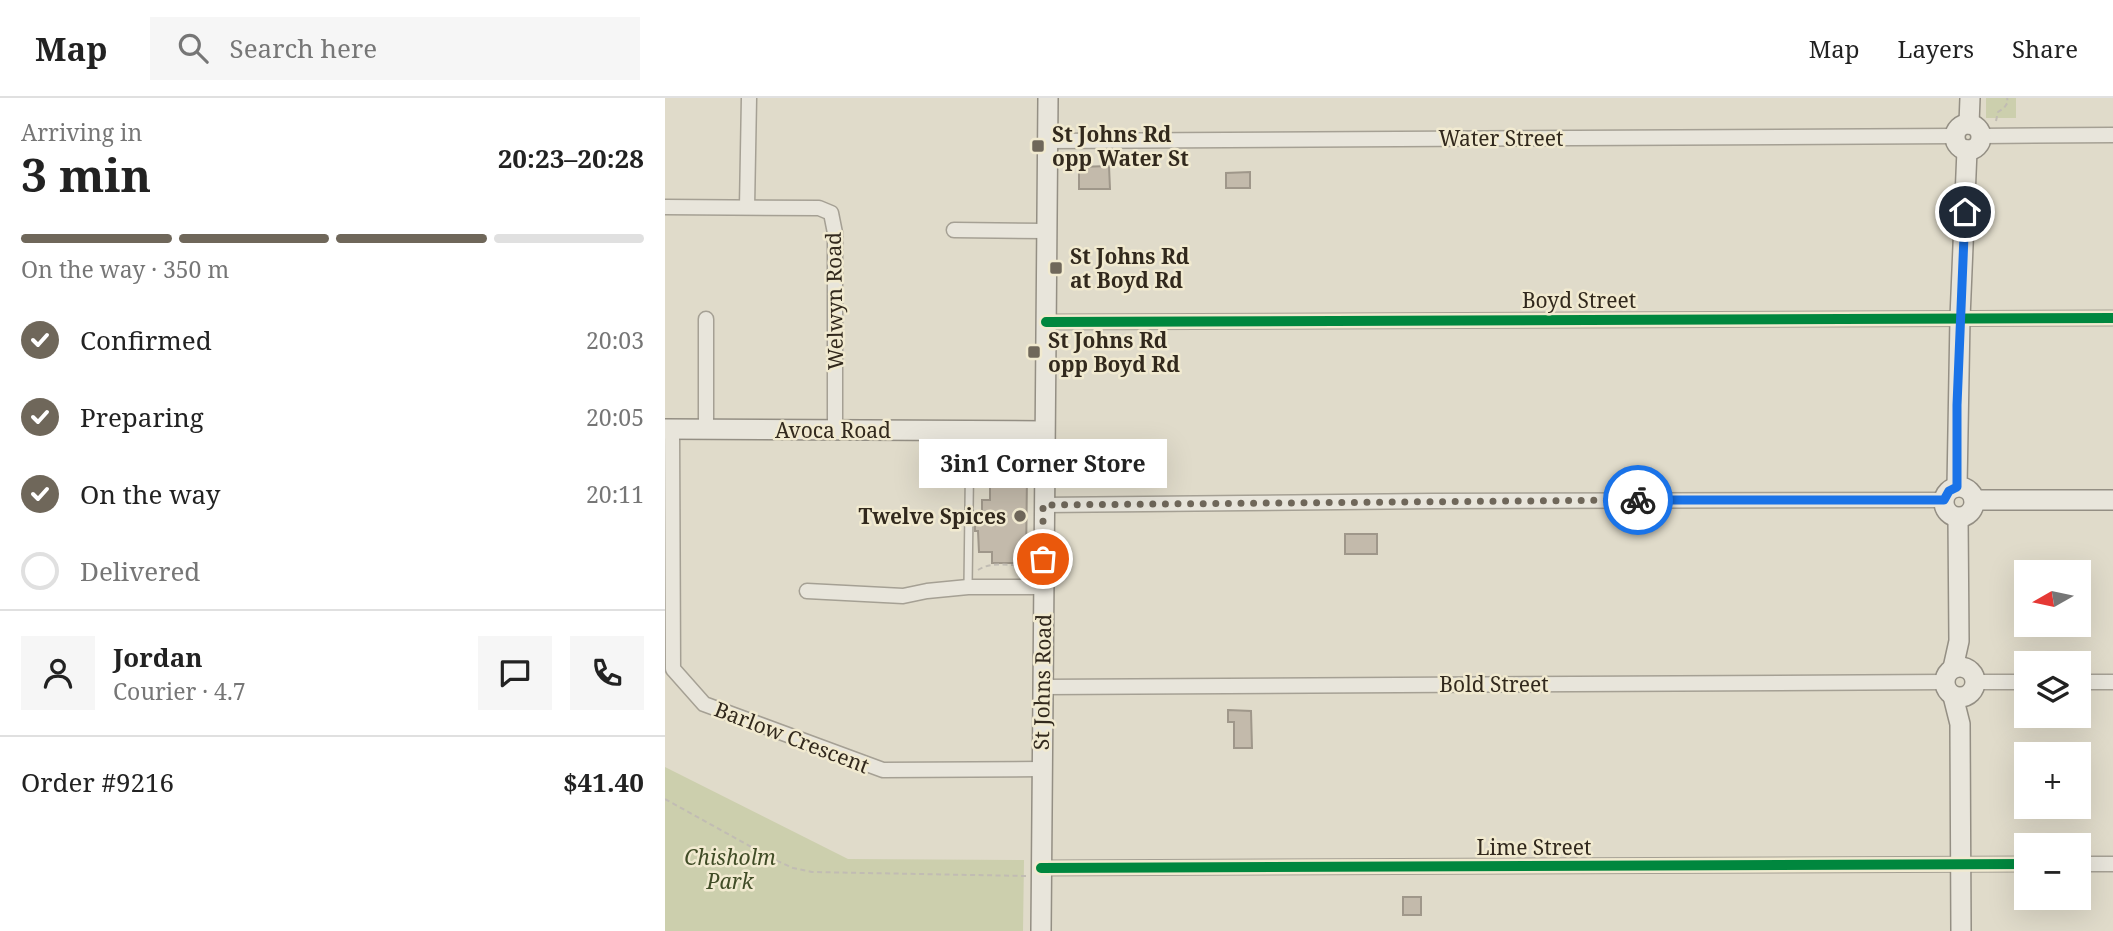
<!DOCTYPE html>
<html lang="en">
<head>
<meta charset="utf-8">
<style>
  :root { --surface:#fff; --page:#f6f6f6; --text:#222; --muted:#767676; --line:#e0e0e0; --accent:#6f675a }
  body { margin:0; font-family:"Noto Serif",serif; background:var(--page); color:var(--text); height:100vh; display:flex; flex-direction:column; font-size:26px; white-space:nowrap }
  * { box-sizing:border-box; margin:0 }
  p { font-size:23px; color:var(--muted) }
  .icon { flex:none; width:38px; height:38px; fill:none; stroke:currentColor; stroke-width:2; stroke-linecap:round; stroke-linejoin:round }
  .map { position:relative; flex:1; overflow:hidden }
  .details { display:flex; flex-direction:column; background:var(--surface); width:665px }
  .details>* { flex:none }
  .needle { width:46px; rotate:261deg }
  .buttons { position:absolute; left:1349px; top:462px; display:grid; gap:14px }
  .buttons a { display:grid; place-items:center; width:77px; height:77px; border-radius:0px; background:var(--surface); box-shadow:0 7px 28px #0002; font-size:35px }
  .pin { position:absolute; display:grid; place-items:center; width:60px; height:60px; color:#fff; margin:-30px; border:4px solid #fff; border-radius:50%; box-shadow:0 2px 7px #0007 }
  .courier { position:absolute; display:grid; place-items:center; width:70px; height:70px; margin:-35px; border:5px solid #1a73e8; border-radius:50%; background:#fff; color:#222; box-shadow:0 2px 9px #0007 }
  .bubble { position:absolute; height:49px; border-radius:0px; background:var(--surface); box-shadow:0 7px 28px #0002; font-size:23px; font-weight:700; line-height:49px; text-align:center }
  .summary em { font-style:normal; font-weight:700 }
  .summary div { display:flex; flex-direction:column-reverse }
  .summary { display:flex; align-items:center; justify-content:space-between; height:119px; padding:0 21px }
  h1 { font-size:46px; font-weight:700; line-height:52px }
  .bar { display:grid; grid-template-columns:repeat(4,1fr); gap:10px 7px; align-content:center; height:84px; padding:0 21px }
  .bar i { height:9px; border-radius:5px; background:var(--line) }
  .bar .on { background:var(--accent) }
  .bar p { grid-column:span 4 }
  .line { display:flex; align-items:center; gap:18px; padding:0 21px; border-top:2px solid var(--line) }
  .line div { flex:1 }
  .round { display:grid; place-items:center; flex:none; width:74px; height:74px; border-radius:0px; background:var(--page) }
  ol { padding:0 21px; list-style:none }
  li { display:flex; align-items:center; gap:21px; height:77px }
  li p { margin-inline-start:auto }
  li .icon { padding:7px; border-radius:50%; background:var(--accent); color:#fff; stroke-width:4 }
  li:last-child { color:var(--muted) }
  li i { width:38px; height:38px; border:4px solid var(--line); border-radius:50% }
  header { display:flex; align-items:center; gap:42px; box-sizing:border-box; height:98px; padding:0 35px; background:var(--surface); border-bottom:2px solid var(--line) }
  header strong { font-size:33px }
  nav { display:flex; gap:38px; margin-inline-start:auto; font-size:24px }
  .search { width:490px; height:63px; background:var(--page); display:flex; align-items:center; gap:18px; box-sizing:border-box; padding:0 24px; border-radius:0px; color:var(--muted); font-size:26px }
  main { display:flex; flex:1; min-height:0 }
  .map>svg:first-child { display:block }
</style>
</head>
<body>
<header>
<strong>Map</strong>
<div class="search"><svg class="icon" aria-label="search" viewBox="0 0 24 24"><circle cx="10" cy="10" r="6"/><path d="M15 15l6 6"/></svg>Search here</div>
<nav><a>Map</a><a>Layers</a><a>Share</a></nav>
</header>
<main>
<section class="details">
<div class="summary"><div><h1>3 min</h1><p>Arriving in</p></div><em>20:23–20:28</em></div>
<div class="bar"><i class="on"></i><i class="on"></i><i class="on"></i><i></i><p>On the way · 350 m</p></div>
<ol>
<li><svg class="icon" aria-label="check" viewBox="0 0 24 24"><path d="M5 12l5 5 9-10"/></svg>Confirmed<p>20:03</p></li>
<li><svg class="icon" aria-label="check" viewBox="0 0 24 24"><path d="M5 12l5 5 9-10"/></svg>Preparing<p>20:05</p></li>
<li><svg class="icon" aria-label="check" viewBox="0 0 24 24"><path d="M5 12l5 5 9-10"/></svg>On the way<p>20:11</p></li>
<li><i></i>Delivered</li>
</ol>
<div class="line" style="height:126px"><a class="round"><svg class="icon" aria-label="person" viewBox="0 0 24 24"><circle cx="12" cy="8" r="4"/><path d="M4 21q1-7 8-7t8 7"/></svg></a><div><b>Jordan</b><p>Courier · 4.7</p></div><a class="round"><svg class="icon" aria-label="chat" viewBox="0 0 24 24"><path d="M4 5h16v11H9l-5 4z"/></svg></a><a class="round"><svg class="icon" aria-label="phone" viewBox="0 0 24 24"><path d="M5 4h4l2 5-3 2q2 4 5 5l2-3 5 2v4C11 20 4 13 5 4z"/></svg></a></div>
<div class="line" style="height:91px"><div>Order #9216</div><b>$41.40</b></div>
</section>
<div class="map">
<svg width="1448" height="833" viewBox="0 0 1448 833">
  <rect width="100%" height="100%" fill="#e0dbca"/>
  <g fill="#cccfad">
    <rect x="1321" y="0" width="30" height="20"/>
    <path d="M0 669 183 761 359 762 358 833H0Z"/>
  </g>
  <g fill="#c3baab" stroke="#9f978a" stroke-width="2">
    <path d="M444 68 445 91H414V69Z"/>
    <path d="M585 74V90H561V75Z"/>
    <path d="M325 350H354L359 355 358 376 362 377 361 465H327V454H314L313 433H310V414H317V402H325Z"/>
    <rect x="680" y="436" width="32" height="20"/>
    <path d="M563 612 586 613 587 650H569V624H563Z"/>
    <rect x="738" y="799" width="18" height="18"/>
  </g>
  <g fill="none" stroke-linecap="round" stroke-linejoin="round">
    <defs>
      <path id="lane" d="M303 489 305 333"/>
      <g id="street">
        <path d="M1316 38 1448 37"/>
        <path d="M382 43 1290 38"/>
        <path d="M0 109 154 110 166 115 170 135V332"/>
        <path d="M82 109 84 0"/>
        <path d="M289 132 381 133"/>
        <path d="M381 224 1448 220"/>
        <path d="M7 331 8 571 39 606 218 672 376 671"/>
        <path d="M41 331V221"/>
        <path d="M378 407 768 403 1279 402"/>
        <path d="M142 493 238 498 262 493 303 489H378"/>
        <path d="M1310 584H1362"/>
        <path d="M1414 584H1448"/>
        <path d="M378 589 1280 584"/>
        <path d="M1414 766H1448"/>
        <path d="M376 770 1362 766"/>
      </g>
      <g id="secondary">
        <circle cx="1303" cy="39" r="13"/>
        <path d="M1304 26 1305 0"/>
        <path d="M0 331 379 333"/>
        <circle cx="1294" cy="404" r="15"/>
        <path d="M1292 389 1295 220 1302 52"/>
        <path d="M1309 402H1448"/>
        <circle cx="1295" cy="584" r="15"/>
        <path d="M1288 570 1294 543 1293 420"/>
        <path d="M1288 598 1295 626 1296 833"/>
        <path d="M376 833 383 0"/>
      </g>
    </defs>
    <use href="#lane" stroke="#a5a094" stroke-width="10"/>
    <use href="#street" stroke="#a5a094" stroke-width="17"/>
    <use href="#secondary" stroke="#948f84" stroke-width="22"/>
    <g stroke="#c1bcb3" stroke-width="2" stroke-dasharray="5 3.5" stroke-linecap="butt">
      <path d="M1331 23 1333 14 1339 10 1343 4 1342 0"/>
      <path d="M313 472C327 463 343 468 359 467"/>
      <path d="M0 701 108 761 128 770 147 774 361 778"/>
    </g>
    <use href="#lane" stroke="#e8e5db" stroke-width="7"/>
    <use href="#street" stroke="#e8e5db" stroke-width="14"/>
    <use href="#secondary" stroke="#e8e5db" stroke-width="19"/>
    <defs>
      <g id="cycleway">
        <path d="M381 224 1448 220"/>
        <path d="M376 770 1362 766"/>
      </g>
    </defs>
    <use href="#cycleway" stroke="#f1ead0" stroke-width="15"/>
    <use href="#cycleway" stroke="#00873e" stroke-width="10"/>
  </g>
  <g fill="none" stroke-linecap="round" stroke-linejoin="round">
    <path stroke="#6f675a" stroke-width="7" stroke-dasharray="0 12.6" d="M378 461V407L973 402"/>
    <path stroke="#1a73e8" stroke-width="9" d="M973 402H1279L1284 393 1292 389V307L1300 114"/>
  </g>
  <g fill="#6f675a" stroke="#f1ead0" stroke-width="2.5">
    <rect x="366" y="41" width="14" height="14" rx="3.5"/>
    <rect x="384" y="163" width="14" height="14" rx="3.5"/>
    <rect x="362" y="247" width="14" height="14" rx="3.5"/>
    <circle cx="355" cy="418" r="7"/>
  </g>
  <g text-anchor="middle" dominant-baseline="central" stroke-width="5" stroke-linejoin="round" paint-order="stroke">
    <g font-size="21" font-weight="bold" fill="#32291d" stroke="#f1ead0" text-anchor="start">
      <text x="387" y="36">St Johns Rd<tspan x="387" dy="24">opp Water St</tspan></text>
      <text x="405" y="158">St Johns Rd<tspan x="405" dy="24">at Boyd Rd</tspan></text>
      <text x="383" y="242">St Johns Rd<tspan x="383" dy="24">opp Boyd Rd</tspan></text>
      <text x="341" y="418" text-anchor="end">Twelve Spices</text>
    </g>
    <g font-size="21" fill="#32291d" stroke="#f1ead0">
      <text x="836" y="40">Water Street</text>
      <text x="914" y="202">Boyd Street</text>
      <text transform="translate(169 203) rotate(-91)">Welwyn Road</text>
      <text x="168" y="332">Avoca Road</text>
      <text transform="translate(377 584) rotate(-89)">St Johns Road</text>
      <text x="829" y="586">Bold Street</text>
      <text transform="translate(127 639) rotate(21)">Barlow Crescent</text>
      <text x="869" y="749">Lime Street</text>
    </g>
    <g font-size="21" font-style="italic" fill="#404c26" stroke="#f1ead0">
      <text x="65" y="759">Chisholm<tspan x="65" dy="24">Park</tspan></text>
    </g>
  </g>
</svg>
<div class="buttons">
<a><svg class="needle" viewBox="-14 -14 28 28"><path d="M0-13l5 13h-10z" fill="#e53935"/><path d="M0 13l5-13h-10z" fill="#767676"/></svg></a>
<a><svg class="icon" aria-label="layers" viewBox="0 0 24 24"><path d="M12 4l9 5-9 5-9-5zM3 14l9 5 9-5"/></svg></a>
<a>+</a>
<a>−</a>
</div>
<div class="pin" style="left:378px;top:461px;background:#ea580c"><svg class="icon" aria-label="bag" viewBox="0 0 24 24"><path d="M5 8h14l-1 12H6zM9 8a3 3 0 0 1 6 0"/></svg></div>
<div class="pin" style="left:1300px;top:114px;background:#1f2937"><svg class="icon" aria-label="home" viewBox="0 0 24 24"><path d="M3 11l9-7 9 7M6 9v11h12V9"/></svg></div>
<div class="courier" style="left:973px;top:402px"><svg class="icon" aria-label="bike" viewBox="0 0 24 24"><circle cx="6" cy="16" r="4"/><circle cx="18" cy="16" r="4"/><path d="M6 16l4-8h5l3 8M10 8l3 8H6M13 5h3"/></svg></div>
<div class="bubble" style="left:254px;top:341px;width:248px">3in1 Corner Store</div>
</div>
</main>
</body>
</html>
